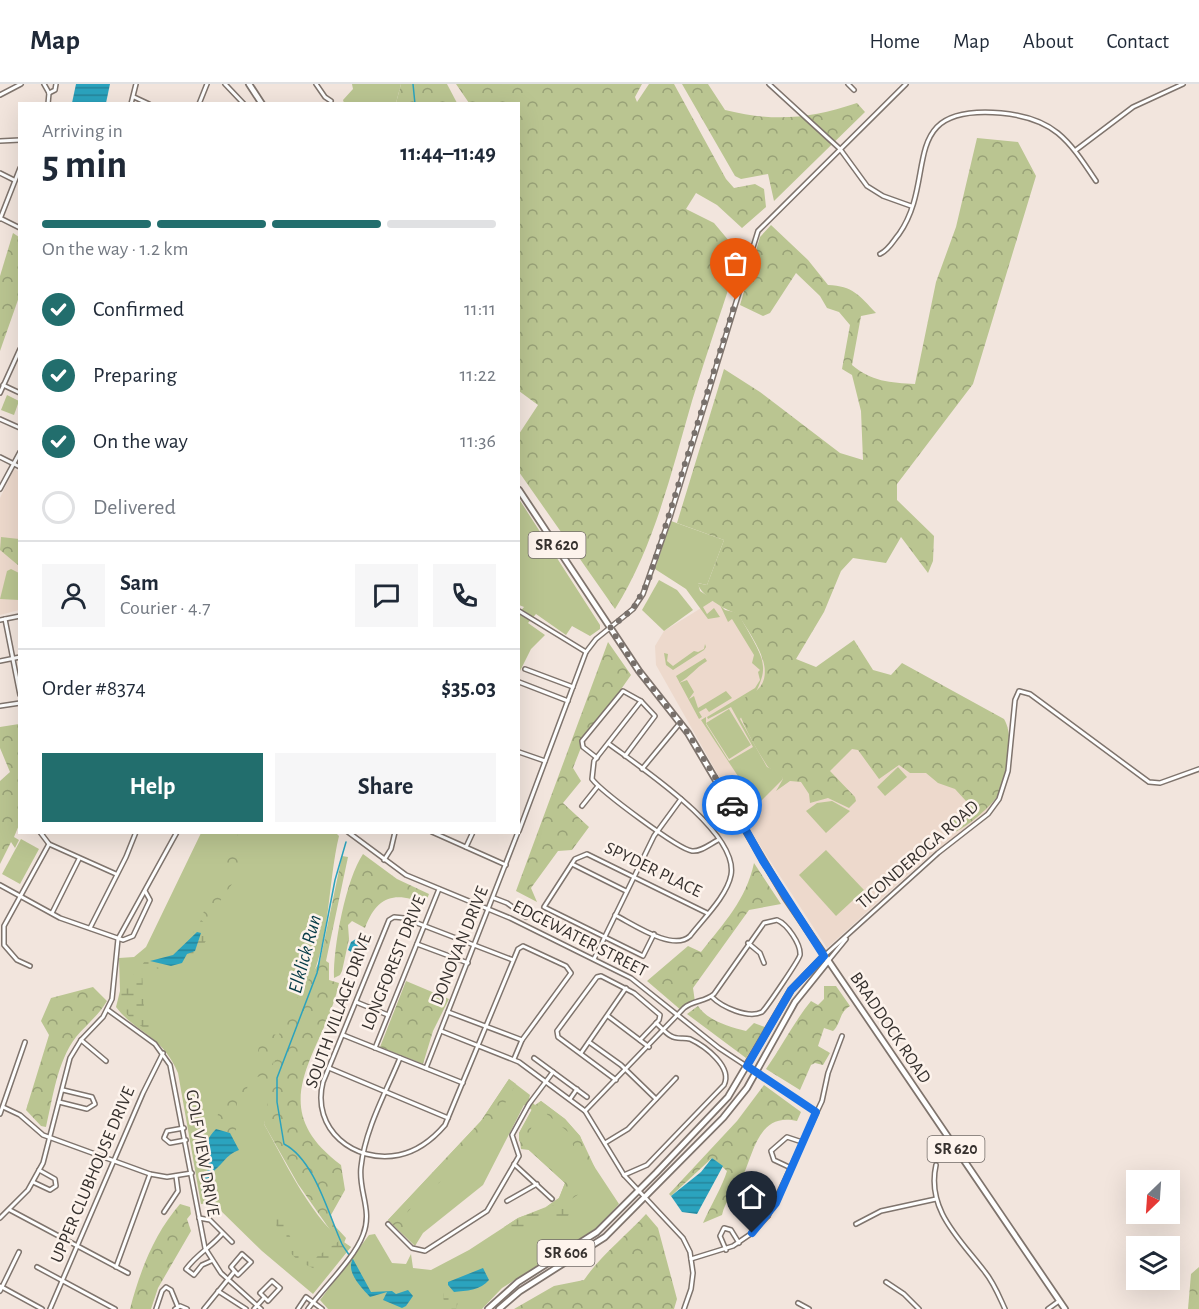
<!DOCTYPE html>
<html lang="en">
<head>
<meta charset="utf-8">
<style>
  :root { --surface:#fff; --page:#f6f6f7; --text:#1f2937; --muted:#747a83; --line:#e0e1e3; --accent:#226e6d }
  body { margin:0; font-family:"Alegreya Sans",sans-serif; background:var(--page); color:var(--text); height:100vh; display:flex; flex-direction:column; font-size:22px; white-space:nowrap }
  * { box-sizing:border-box; margin:0 }
  p { font-size:20px; color:var(--muted) }
  .icon { flex:none; width:33px; height:33px; fill:none; stroke:currentColor; stroke-width:2; stroke-linecap:round; stroke-linejoin:round }
  .map { position:relative; flex:1; overflow:hidden }
  .side { position:absolute; left:18px; top:18px; width:502px; height:732px; display:flex; flex-direction:column; background:var(--surface); border-radius:0px; box-shadow:0 6px 24px #0002 }
  .side>* { flex:none }
  .needle { width:39px; rotate:205deg }
  .controls { position:absolute; left:1126px; top:1086px; display:grid; gap:12px }
  .controls a { display:grid; place-items:center; width:54px; height:54px; border-radius:0px; background:var(--surface); box-shadow:0 6px 24px #0002; font-size:30px }
  .pin { position:absolute; display:grid; place-items:center; width:51px; height:51px; color:#fff; margin:-62px -26px; border-radius:50% 50% 50% 0; rotate:-45deg; box-shadow:0 0 6px #0007 }
  .pin .icon { rotate:45deg }
  .courier { position:absolute; display:grid; place-items:center; width:60px; height:60px; margin:-30px; border:4px solid #1a73e8; border-radius:50%; background:#fff; color:#222; box-shadow:0 2px 8px #0007 }
  .summary em { font-style:normal; font-weight:600 }
  .summary div { display:flex; flex-direction:column-reverse }
  .summary { display:flex; align-items:center; justify-content:space-between; height:102px; padding:0 24px }
  h1 { font-size:39px; font-weight:600; line-height:45px }
  .bar { display:grid; grid-template-columns:repeat(4,1fr); gap:9px 6px; align-content:center; height:72px; padding:0 24px }
  .bar i { height:8px; border-radius:4px; background:var(--line) }
  .bar .current { background:var(--accent) }
  .bar p { grid-column:span 4 }
  .line { display:flex; align-items:center; gap:15px; padding:0 24px; border-top:2px solid var(--line) }
  .line div { flex:1 }
  .round { display:grid; place-items:center; flex:none; width:63px; height:63px; border-radius:0px; background:var(--page) }
  ol { padding:0 24px; list-style:none }
  li { display:flex; align-items:center; gap:18px; height:66px }
  li p { margin-inline-start:auto }
  li .icon { padding:6px; border-radius:50%; background:var(--accent); color:#fff; stroke-width:4 }
  li:last-child { color:var(--muted) }
  li i { width:33px; height:33px; border:3px solid var(--line); border-radius:50% }
  .button { display:flex; gap:12px; margin-top:auto; padding:12px 24px }
  .button a { flex:1; height:69px; border-radius:0px; background:var(--accent); color:#fff; font-size:24px; font-weight:600; line-height:69px; text-align:center }
  .button a+a { background:var(--page); color:var(--text) }
  header { display:flex; align-items:center; gap:36px; box-sizing:border-box; height:84px; padding:0 30px; background:var(--surface); border-bottom:2px solid var(--line) }
  header strong { font-size:28px }
  nav { display:flex; gap:33px; margin-inline-start:auto; font-size:21px }
  .map>svg:first-child { display:block }
</style>
</head>
<body>
<header>
<strong>Map</strong>
<nav><a>Home</a><a>Map</a><a>About</a><a>Contact</a></nav>
</header>
<div class="map">
<svg width="1199" height="1225" viewBox="0 0 1199 1225">
  <defs>
    <pattern id="forest-crowns" width="20" height="18" patternUnits="userSpaceOnUse" patternTransform="scale(1.5)"><rect width="20" height="18" fill="#bac591"/><path d="M2 6a3 3 0 1 1 6 0M12 15a3 3 0 1 1 6 0" fill="none" stroke="#98a177"/></pattern>
    <pattern id="wetland-marsh" width="20" height="14" patternUnits="userSpaceOnUse" patternTransform="scale(1.5)"><rect width="20" height="14" fill="#bac591"/><path d="M1 5h8M5 5V1M11 12h8M15 12V8" fill="none" stroke="#98a177"/></pattern>
    <pattern id="water-rules" width="6" height="5" patternUnits="userSpaceOnUse" patternTransform="scale(1.5)"><rect width="6" height="5" fill="#2ba3be"/><path d="M0 2.5h6" fill="none" stroke="#26859b"/></pattern>
  </defs>
  <rect width="100%" height="100%" fill="#f2e5dd"/>
  <g fill="#edd9cc">
    <path d="M14 385 20 388 19 526 0 531V414Z"/>
    <path d="M714 516 725 526 738 529 763 576 784 696 775 706 840 644 994 719 979 736 929 772 827 864 744 737 656 581 655 562 664 547Z"/>
  </g>
  <g fill="#bac591">
    <path d="M352 0H401L396 19H344L343 16 353 5Z"/>
    <path d="M7 311 19 317 14 331 1 326Z"/>
    <path d="M519 415 600 541V545L590 552 572 542 566 551 536 530 528 539 545 551 531 565 519 589V529L524 523 519 521Z"/>
    <path d="M671 437 724 456 707 501 698 499 700 507 714 516 703 523 707 530 714 524 720 533 708 535 686 505 655 485Z"/>
    <path d="M11 485 19 489V516L0 515 7 487Z"/>
    <path d="M659 496 677 506 693 526 664 547 642 526Z"/>
    <path d="M720 521 725 526 738 529C768 584 774 580 740 635L767 683 780 688 783 695 757 721 701 636 706 633V640L729 677 753 663 731 623 708 635 707 633 755 604 760 596 758 588 760 586 752 579 754 571 732 535 728 538Z"/>
    <path d="M705 560 706 563 704 566 673 586 666 581 664 569 668 570 667 577 673 582 694 567 698 568 704 565Z"/>
    <path d="M705 574 707 577C694 585 691 592 679 599L687 596 694 608 689 615 694 612 698 624 726 607 732 614 709 628 706 624 699 628 702 633 699 635 676 592Z"/>
    <path d="M729 625 751 661 729 675 706 639Z"/>
    <path d="M898 683 907 693 885 712 877 703Z"/>
    <path d="M832 717 850 727 826 749 806 727 817 719Z"/>
    <path d="M335 748 339 752C328 797 330 857 310 897L264 1040C286 1079 313 1139 351 1163L313 1210 262 1167 217 1123 212 1119 201 1120 178 989C162 951 137 950 116 923L120 907 119 874 134 873 146 863 201 749Z"/>
    <path d="M21 755 39 765 20 800 2 790Z"/>
    <path d="M826 766 864 806 836 832 799 791Z"/>
    <path d="M509 995 530 1011 529 1015 535 1021 541 1017 565 1035 580 1052 588 1073 619 1120 598 1143 502 1204 482 1225H328L320 1216 369 1151 375 1150 392 1179 406 1180 411 1170 413 1184 431 1186 469 1166 518 1134 546 1123 559 1114 565 1099 519 1057V1049L532 1026 524 1021 483 1101 423 1149 415 1162 388 1136 481 1037Z"/>
  </g>
  <g fill="url(#forest-crowns)">
    <path d="M401 0H447L457 19H396Z"/>
    <path d="M456 0H642L635 13 637 18 649 0H674L726 95 734 104 755 100 764 105 766 123 742 144 717 121 696 109 686 125 714 139 740 170C724 219 707 268 692 317 671 389 655 461 615 525L519 388V350L538 321 519 307V20L469 19Z"/>
    <path d="M682 0H708L725 26C774 38 809 35 857 19L865 28 774 117 768 90 741 95 735 92Z"/>
    <path d="M977 54 1018 58 1036 92 973 300 897 400V416L934 452 933 477 928 489 901 453 886 479 853 474 841 487 824 528 796 575 816 583 854 556 873 586 891 591 902 579 1004 635C1015 652 1008 697 997 713 988 725 967 743 953 749L947 743 965 722 966 717 955 705 938 699 926 689H910L899 681 879 695 858 666 852 665 830 687 855 713 856 717 849 724 828 714 810 719 809 710 801 698 790 697 776 707 783 695C779 686 769 687 766 680 754 661 742 640 736 619 743 614 754 610 760 603 776 582 748 548 738 530 723 525 703 513 697 499L707 501 724 456 677 439 724 285 760 308 840 369 863 376 861 327 852 291 842 285 850 241 839 228 827 224 820 212 796 189 770 229 763 232 740 221 760 153 771 141 808 176 828 201C853 202 859 211 876 229L861 232 852 281C870 297 891 299 915 300L936 198 956 143Z"/>
    <path d="M13 149 19 153V213L0 267V192Z"/>
    <path d="M1 453 19 455V482L0 466Z"/>
    <path d="M608 558 631 591 582 661 573 684 581 697 563 719 589 743 572 766 558 767 531 804 537 818 516 807Z"/>
    <path d="M19 640V741L14 753 19 756 15 764 11 758 0 780V697L10 688 0 664V643Z"/>
    <path d="M238 750 241 751V769L251 773 218 820 208 842 201 836 206 821 223 796 226 778 232 769Z"/>
    <path d="M363 770 397 795 429 810 425 820C395 807 377 812 365 844L352 837 348 841 349 855 342 887 340 891 334 894C333 863 346 795 363 770Z"/>
    <path d="M342 772 348 773 326 877 329 879V896L339 899C325 968 259 1020 341 1081L345 1106 331 1131 334 1141 346 1154 344 1159 335 1153 298 1100 264 1040 281 940 320 877Z"/>
    <path d="M754 779 781 820 749 826 693 904 695 918 682 927 647 897 688 862 701 868C724 839 746 816 754 779Z"/>
    <path d="M406 897 449 915 433 947 423 980 380 963Z"/>
    <path d="M824 902H836L850 922C839 928 841 940 833 947L824 944 818 962 830 969 823 981 815 979 811 981 800 1006 766 985C782 962 794 938 811 917L818 921 824 915Z"/>
    <path d="M93 903 107 917C98 932 87 940 76 953 57 978 53 1013 46 1043L41 1042 26 1026 49 951 41 937 51 914Z"/>
    <path d="M698 922C707 936 729 943 746 947L754 939 765 943 746 974 687 930Z"/>
    <path d="M267 949 277 951 273 981 266 1000 260 992 248 997 247 1006 237 1017 236 1047 230 1049 216 1045C216 1035 223 1005 230 997L236 996 237 1013H239L244 996 255 984 260 956Z"/>
    <path d="M509 995 516 1000 496 1035 464 1066 440 1098 423 1111 404 1132V1151L388 1136 481 1037Z"/>
    <path d="M764 1001 801 1028 797 1037C758 1028 754 1069 742 1094 736 1108 725 1116 722 1131L703 1139C710 1123 723 1101 727 1087L712 1074 671 1112 669 1110 737 1037Z"/>
    <path d="M541 1017 565 1035 580 1052 595 1084 591 1091 587 1080 574 1064 568 1048 536 1021Z"/>
    <path d="M532 1025C537 1037 525 1050 533 1062 536 1066 541 1067 544 1070 548 1073 548 1078 551 1082 563 1095 577 1090 579 1110L567 1118 546 1123 559 1114 565 1099 529 1066 521 1065 519 1049Z"/>
    <path d="M180 1120 190 1123 191 1130 187 1135 191 1147 158 1204 151 1225H130C140 1187 154 1150 180 1120Z"/>
    <path d="M646 1130 658 1144 677 1215 674 1225H514L554 1202 584 1196C601 1171 626 1152 646 1130Z"/>
    <path d="M1199 1183V1225H1188L1191 1190Z"/>
  </g>
  <g fill="url(#wetland-marsh)">
    <path d="M201 836 208 842 209 852 202 863 174 888 150 883 142 888 144 926 152 936 149 947C132 937 108 920 126 899 134 889 143 883 147 872 166 875 194 853 201 836Z"/>
    <path d="M565 1117 571 1127 567 1134 550 1132 511 1148 504 1143 518 1134Z"/>
    <path d="M274 1123C287 1140 292 1171 315 1174L339 1157 351 1163 335 1176 326 1188C285 1177 286 1162 270 1126Z"/>
    <path d="M445 1206 455 1211 458 1218 456 1225H445L443 1211Z"/>
  </g>
  <g fill="url(#water-rules)">
    <path d="M76 0H110L106 19H72Z"/>
    <path d="M197 848 201 849 195 867 187 870 182 879 171 882 150 877 173 871Z"/>
    <path d="M359 853 369 855 361 874 348 866 351 858Z"/>
    <path d="M216 1045 230 1049 239 1066C226 1070 221 1083 210 1090L206 1109 202 1107C200 1097 206 1094 208 1085 212 1066 197 1065 216 1045Z"/>
    <path d="M712 1074 723 1082 697 1130 682 1128 671 1112 701 1088Z"/>
    <path d="M353 1175 371 1208 392 1207 396 1210 408 1206 413 1212 406 1222 402 1224 383 1216 387 1208 370 1213C362 1204 345 1188 353 1175Z"/>
    <path d="M483 1184 489 1196C481 1206 466 1207 454 1208L448 1201V1198Z"/>
  </g>
  <g fill="none" stroke-linecap="round" stroke-linejoin="round">
    <g stroke="#2ba3be" stroke-width="1.5">
      <path d="M413 0 415 20"/>
      <path d="M346 758 335 796 317 889 277 994V1018L284 1060C315 1076 328 1130 342 1160 345 1166 350 1171 352 1176"/>
    </g>
    <defs>
      <g id="minor">
        <path d="M44 0 49 9"/>
        <path d="M225 0 244 20"/>
        <path d="M316 0 325 13 331 17"/>
        <path d="M769 0 840 65 867 102 883 112 911 122"/>
        <path d="M848 0 854 6"/>
        <path d="M49 9 55 6 56 0"/>
        <path d="M0 11 21 0"/>
        <path d="M134 13 149 20"/>
        <path d="M48 20 49 9"/>
        <path d="M131 20 136 0"/>
        <path d="M199 20 207 0"/>
        <path d="M0 57 20 56"/>
        <path d="M1076 66 1133 23 1183 0"/>
        <path d="M0 89 14 96"/>
        <path d="M0 134 20 144"/>
        <path d="M0 135 20 84"/>
        <path d="M880 170C889 166 893 157 899 150 939 93 895 20 1001 29 1054 34 1068 55 1096 97"/>
        <path d="M3 301 20 309"/>
        <path d="M0 309 20 265"/>
        <path d="M0 335 20 344"/>
        <path d="M0 373 20 383"/>
        <path d="M0 405 20 368"/>
        <path d="M519 527 586 568"/>
        <path d="M5 535 20 611"/>
        <path d="M0 536 20 532"/>
        <path d="M0 577 20 573"/>
        <path d="M525 585 573 603"/>
        <path d="M519 598 568 617"/>
        <path d="M641 617 594 677 592 695C602 708 678 765 692 767 701 768 710 760 718 756"/>
        <path d="M0 622 20 619"/>
        <path d="M609 660C640 683 739 748 731 791 727 812 703 835 690 852 673 868 633 840 615 831"/>
        <path d="M519 668 545 677"/>
        <path d="M597 674 583 663 582 657 623 607 641 617 655 632 625 672"/>
        <path d="M642 685 680 639"/>
        <path d="M582 722 598 702"/>
        <path d="M519 747 586 568 596 555 633 525 643 510 670 433 758 147 906 0"/>
        <path d="M40 748 49 760 116 790"/>
        <path d="M348 748 406 791 510 834 631 894 719 964 816 1028"/>
        <path d="M432 748 506 781"/>
        <path d="M466 763 473 748"/>
        <path d="M384 776 391 765 395 748"/>
        <path d="M572 780 626 807"/>
        <path d="M0 801 60 834 123 856 133 852 150 816 145 807"/>
        <path d="M494 814 507 819 526 833"/>
        <path d="M52 829 79 775"/>
        <path d="M90 844 126 773 136 748"/>
        <path d="M654 850 643 872 544 823 575 775 587 770 707 829"/>
        <path d="M748 859 760 869 764 879"/>
        <path d="M417 860 468 879"/>
        <path d="M824 872 938 769 988 730 999 715 1008 687 1015 616 1019 607 1030 610 1149 698 1160 699 1199 685"/>
        <path d="M594 875 654 752 681 715"/>
        <path d="M513 876 404 834 394 833 389 836 323 998C311 1045 354 1080 399 1071 418 1067 433 1055 445 1041L518 865 523 862 566 882 571 889 522 956 514 975"/>
        <path d="M828 877 846 855"/>
        <path d="M30 882 17 876 4 861V842L49 760"/>
        <path d="M356 918 388 931"/>
        <path d="M108 926 155 960 170 981 205 1164 221 1189 261 1225"/>
        <path d="M448 928 522 956"/>
        <path d="M608 932 649 963"/>
        <path d="M441 947 519 978 585 1027 624 1091 683 1154 690 1168 693 1189 691 1205 684 1225"/>
        <path d="M343 951 463 999"/>
        <path d="M81 956 106 977"/>
        <path d="M589 958 621 981 656 1015"/>
        <path d="M375 964 439 805"/>
        <path d="M581 969 626 904"/>
        <path d="M534 974 587 1013"/>
        <path d="M329 984 448 1034"/>
        <path d="M426 984 518 748"/>
        <path d="M616 996 558 953 557 947 597 893 601 892 634 909 660 931 659 936 640 956"/>
        <path d="M570 1015 577 1005"/>
        <path d="M59 1018 87 1025 95 1020 92 1013 63 1006"/>
        <path d="M3 1023 20 1031 43 1051 150 1090 167 1093 192 1089"/>
        <path d="M585 1027 684 924C693 916 705 918 714 910L764 839 777 836C787 840 801 860 800 871 799 876 767 923 762 928 748 935 722 923 712 913"/>
        <path d="M0 1030 25 958"/>
        <path d="M184 1044 167 1047 164 1054 170 1059 186 1056"/>
        <path d="M605 1059 628 1045 676 994"/>
        <path d="M514 1080 552 1115"/>
        <path d="M936 1081C926 1126 960 1155 985 1188 994 1199 999 1212 1005 1225"/>
        <path d="M791 1084 774 1076 771 1067 787 1053 802 1058"/>
        <path d="M624 1091 647 1081 724 1001C733 983 705 962 690 955 683 953 677 956 671 952 665 949 661 943 656 939"/>
        <path d="M33 1098 50 1106 56 1102 55 1095 39 1086"/>
        <path d="M507 1117 537 1100"/>
        <path d="M10 1126 128 1189"/>
        <path d="M164 1128 178 1107 176 1092"/>
        <path d="M768 1132 753 1121 751 1113 757 1110 776 1119"/>
        <path d="M0 1134 28 1106 43 1079 70 974 81 956 103 933 112 915 118 855 177 748"/>
        <path d="M199 1134 210 1136 232 1158"/>
        <path d="M388 1140 412 1164 425 1167 487 1127 519 1072 512 1051 529 1020 553 988"/>
        <path d="M856 1140 881 1127 936 1115"/>
        <path d="M726 1166 720 1152 724 1144 731 1146 739 1159"/>
        <path d="M242 1170 251 1178 238 1191 231 1183Z"/>
        <path d="M691 1175 733 1162 752 1149 768 1132 822 1017 828 989 842 952"/>
        <path d="M211 1177 202 1181 194 1191 186 1185C198 1169 210 1164 222 1150"/>
        <path d="M37 1183 115 1225"/>
        <path d="M116 1183 150 1090"/>
        <path d="M272 1197 280 1204 268 1217 260 1209Z"/>
        <path d="M886 1198 904 1210 919 1225"/>
        <path d="M0 1202 42 1225"/>
        <path d="M0 1207 19 1168"/>
        <path d="M218 1207 246 1225"/>
        <path d="M798 1219 809 1225"/>
        <path d="M50 1225 143 1009 163 969"/>
        <path d="M156 1225 162 1207 166 1203 171 1206 178 1223"/>
        <path d="M175 1225 180 1222 187 1225"/>
        <path d="M204 1225 234 1188"/>
        <path d="M254 1225 264 1214"/>
        <path d="M298 1225 306 1213 322 1225"/>
        <path d="M308 1225C324 1203 354 1175 363 1151 373 1126 358 1107 361 1083 365 1045 386 1008 400 974"/>
        <path d="M1048 1225 1059 1217"/>
      </g>
      <g id="major">
        <path d="M249 0 262 20"/>
        <path d="M519 406 639 587 688 649 785 813 1065 1225"/>
        <path d="M488 1225 518 1198 597 1148 656 1089 728 1013 791 906 824 872"/>
        <path d="M499 1225 520 1207 605 1153 723 1034 747 1004 795 918 828 877"/>
      </g>
    </defs>
    <use href="#minor" stroke="#7f746d" stroke-width="6"/>
    <use href="#major" stroke="#7f746d" stroke-width="8"/>
    <use href="#minor" stroke="#fff" stroke-width="3"/>
    <use href="#major" stroke="#fff" stroke-width="4.5"/>
  </g>
  <g fill="none" stroke-linecap="round" stroke-linejoin="round">
    <path stroke="#78706b" stroke-width="6" stroke-dasharray="0 10.8" d="M732 721 688 649 639 587 610 544 633 525 648 498 736 216"/>
    <path stroke="#1a73e8" stroke-width="8" d="M732 721 763 777 824 872 791 906 747 982 816 1028 776 1119 752 1149"/>
  </g>
  <g text-anchor="middle" dominant-baseline="central" stroke-width="5" stroke-linejoin="round" paint-order="stroke">
    <g fill="#fdf3ec" stroke="#726b67" stroke-width="1.5">
      <rect x="528.5" y="448" width="57" height="26" rx="4.5"/>
      <rect x="927.5" y="1052" width="57" height="26" rx="4.5"/>
      <rect x="537.5" y="1156" width="57" height="26" rx="4.5"/>
    </g>
    <g font-size="16" font-weight="bold" fill="#36312e">
      <text x="557" y="461">SR 620</text>
      <text x="956" y="1065">SR 620</text>
      <text x="566" y="1169">SR 606</text>
    </g>
    <g font-size="18" fill="#36312e" stroke="#fdf3ec">
      <text transform="translate(918 771) rotate(-41)">TICONDEROGA ROAD</text>
      <text transform="translate(653 786) rotate(26)">SPYDER PLACE</text>
      <text transform="translate(580 855) rotate(27)">EDGEWATER STREET</text>
      <text transform="translate(460 862) rotate(-68)">DONOVAN DRIVE</text>
      <text transform="translate(394 879) rotate(-68)">LONGFOREST DRIVE</text>
      <text transform="translate(339 927) rotate(-70)">SOUTH VILLAGE DRIVE</text>
      <text transform="translate(890 944) rotate(56)">BRADDOCK ROAD</text>
      <text transform="translate(202 1069) rotate(80)">GOLF VIEW DRIVE</text>
      <text transform="translate(93 1091) rotate(-67)">UPPER CLUBHOUSE DRIVE</text>
    </g>
    <g font-size="20" font-style="italic" fill="#063b47" stroke="#fdf3ec">
      <text transform="translate(305 870) rotate(-75)">Elklick Run</text>
    </g>
  </g>
</svg>
<div class="controls">
<a><svg class="needle" viewBox="-14 -14 28 28"><path d="M0-13l5 13h-10z" fill="#e53935"/><path d="M0 13l5-13h-10z" fill="#747a83"/></svg></a>
<a><svg class="icon" aria-label="layers" viewBox="0 0 24 24"><path d="M12 4l9 5-9 5-9-5zM3 14l9 5 9-5"/></svg></a>
</div>
<div class="pin" style="left:736px;top:216px;background:#ea580c"><svg class="icon" aria-label="bag" viewBox="0 0 24 24"><path d="M5 8h14l-1 12H6zM9 8a3 3 0 0 1 6 0"/></svg></div>
<div class="pin" style="left:752px;top:1149px;background:#1f2937"><svg class="icon" aria-label="home" viewBox="0 0 24 24"><path d="M3 11l9-7 9 7M6 9v11h12V9"/></svg></div>
<div class="courier" style="left:732px;top:721px"><svg class="icon" aria-label="car" viewBox="0 0 24 24"><path d="M5 17H2v-5l4-1 3-4h7l3 4 3 1v5h-3M9 17h6M6 11h13"/><circle cx="7" cy="17" r="2"/><circle cx="17" cy="17" r="2"/></svg></div>
<section class="side">
<div class="summary"><div><h1>5 min</h1><p>Arriving in</p></div><em>11:44–11:49</em></div>
<div class="bar"><i class="current"></i><i class="current"></i><i class="current"></i><i></i><p>On the way · 1.2 km</p></div>
<ol>
<li><svg class="icon" aria-label="check" viewBox="0 0 24 24"><path d="M5 12l5 5 9-10"/></svg>Confirmed<p>11:11</p></li>
<li><svg class="icon" aria-label="check" viewBox="0 0 24 24"><path d="M5 12l5 5 9-10"/></svg>Preparing<p>11:22</p></li>
<li><svg class="icon" aria-label="check" viewBox="0 0 24 24"><path d="M5 12l5 5 9-10"/></svg>On the way<p>11:36</p></li>
<li><i></i>Delivered</li>
</ol>
<div class="line" style="height:108px"><a class="round"><svg class="icon" aria-label="person" viewBox="0 0 24 24"><circle cx="12" cy="8" r="4"/><path d="M4 21q1-7 8-7t8 7"/></svg></a><div><b>Sam</b><p>Courier · 4.7</p></div><a class="round"><svg class="icon" aria-label="chat" viewBox="0 0 24 24"><path d="M4 5h16v11H9l-5 4z"/></svg></a><a class="round"><svg class="icon" aria-label="phone" viewBox="0 0 24 24"><path d="M5 4h4l2 5-3 2q2 4 5 5l2-3 5 2v4C11 20 4 13 5 4z"/></svg></a></div>
<div class="line" style="height:78px"><div>Order #8374</div><b>$35.03</b></div>
<div class="button"><a>Help</a><a>Share</a></div>
</section>
</div>
</body>
</html>
